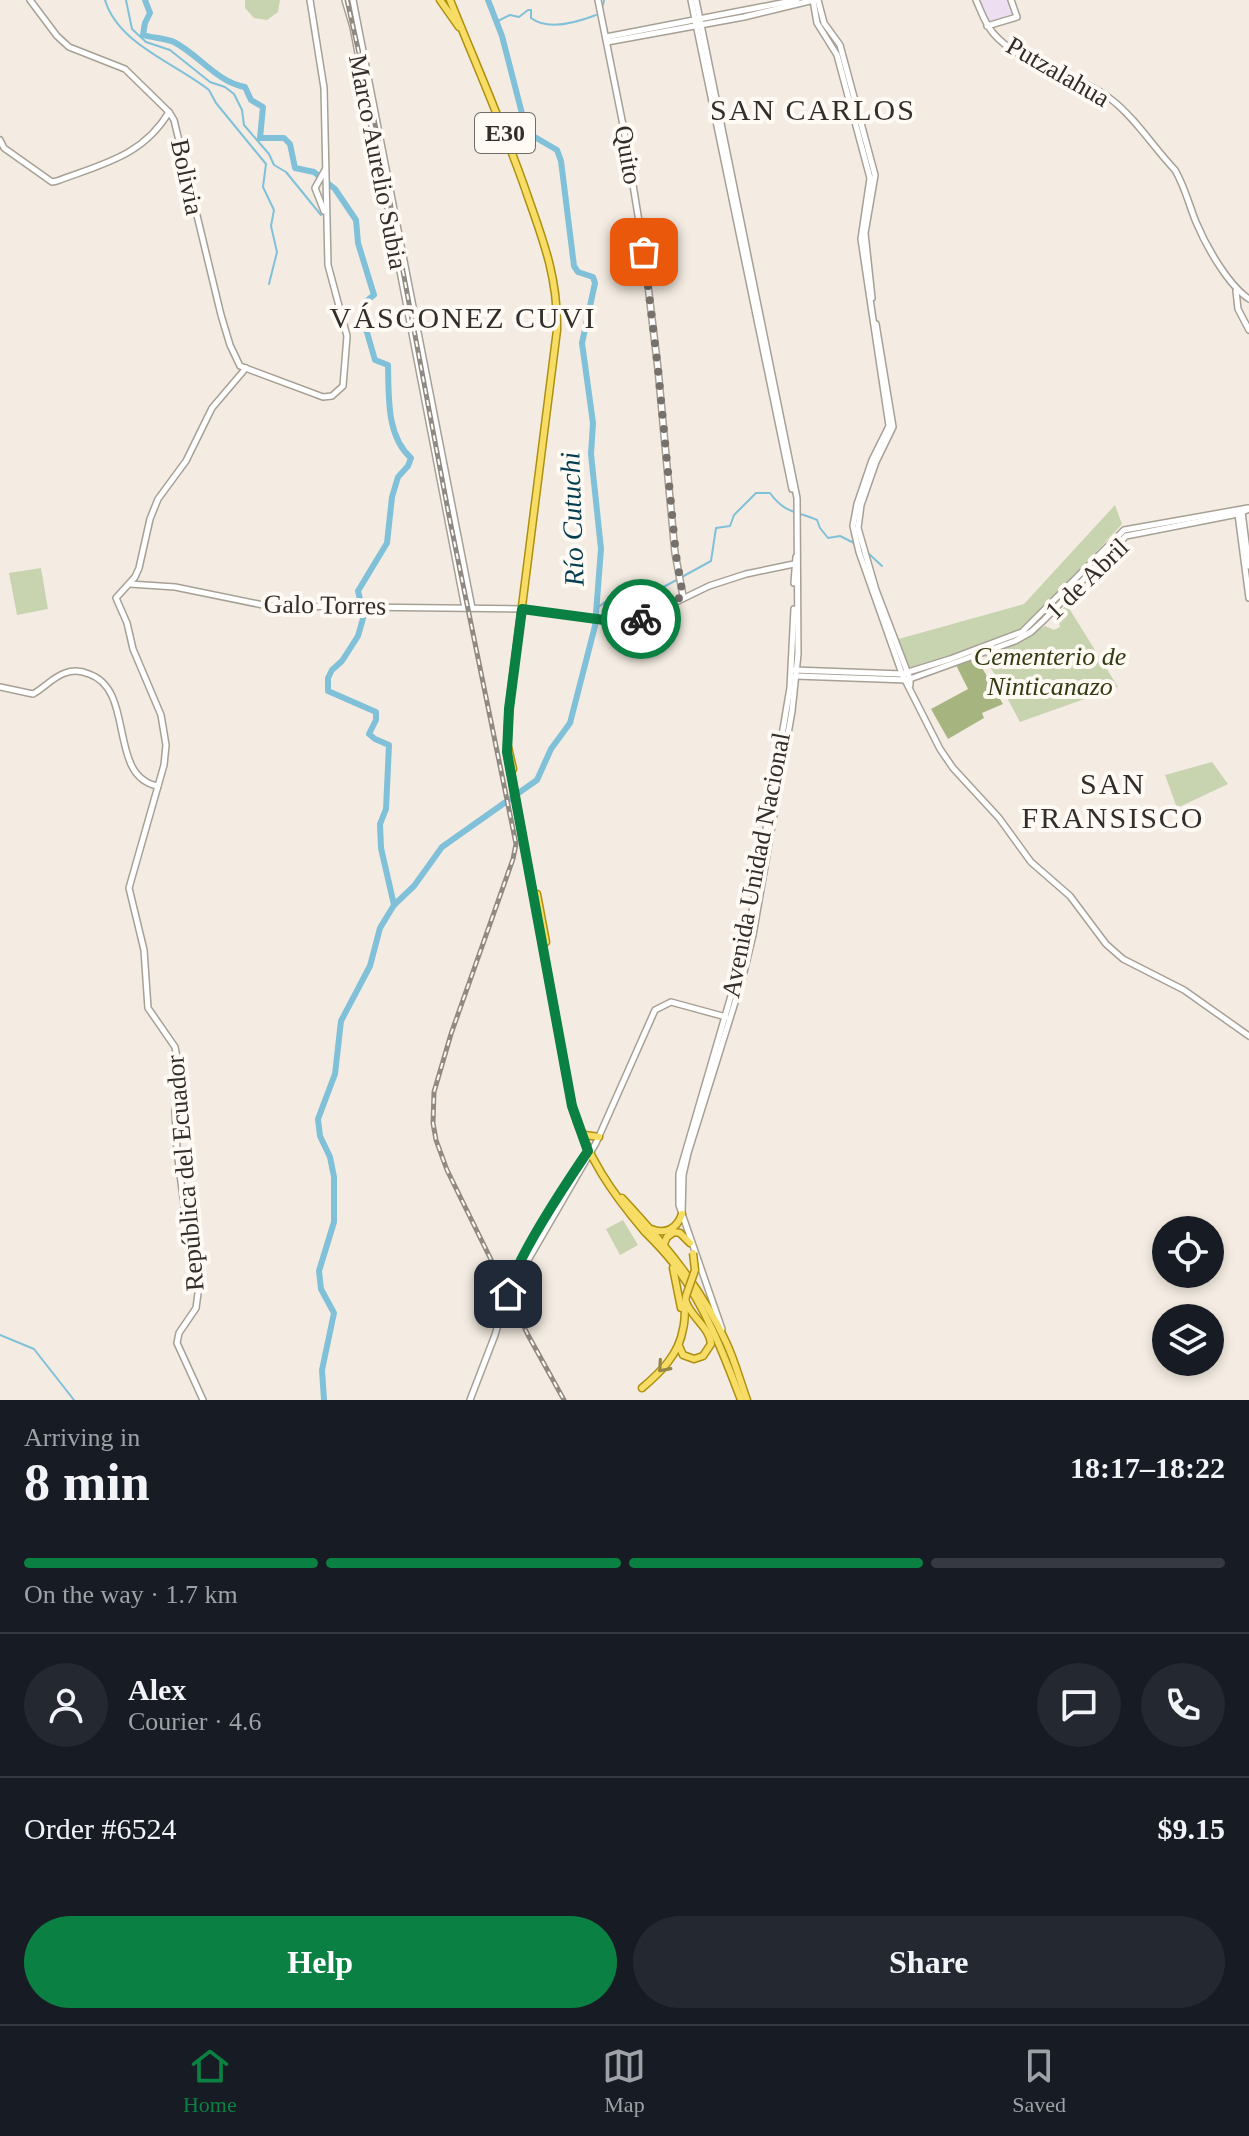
<!DOCTYPE html>
<html lang="en">
<head>
<meta charset="utf-8">
<style>
  :root { --surface:#171b24; --page:#242831; --text:#f1f3f6; --muted:#9ea1a6; --line:#363941; --accent:#0b8043 }
  body { margin:0; font-family:"Times New Roman",serif; background:var(--page); color:var(--text); height:100vh; display:flex; flex-direction:column; font-size:30px; white-space:nowrap }
  * { box-sizing:border-box; margin:0 }
  p { font-size:26px; color:var(--muted) }
  .icon { flex:none; width:44px; height:44px; fill:none; stroke:currentColor; stroke-width:2; stroke-linecap:round; stroke-linejoin:round }
  .map { position:relative; height:1400px; overflow:hidden }
  .panel { display:flex; flex-direction:column; background:var(--surface); flex:1 }
  .panel>* { flex:none }
  .buttons { position:absolute; left:1152px; top:1216px; display:grid; gap:16px }
  .buttons a { display:grid; place-items:center; width:72px; height:72px; border-radius:50%; background:var(--surface); box-shadow:0 4px 12px #0003; font-size:40px }
  .pin { position:absolute; display:grid; place-items:center; width:68px; height:68px; color:#fff; margin:-34px; border-radius:16px; box-shadow:0 4px 12px #0006 }
  .courier { position:absolute; display:grid; place-items:center; width:80px; height:80px; margin:-40px; border:6px solid #0b8043; border-radius:50%; background:#fff; color:#222; box-shadow:0 2px 10px #0007 }
  .summary em { font-style:normal; font-weight:600 }
  .summary div { display:flex; flex-direction:column-reverse }
  .summary { display:flex; align-items:center; justify-content:space-between; height:136px; padding:0 24px }
  h1 { font-size:52px; font-weight:600; line-height:60px }
  .bar { display:grid; grid-template-columns:repeat(4,1fr); gap:12px 8px; align-content:center; height:96px; padding:0 24px }
  .bar i { height:10px; border-radius:6px; background:var(--line) }
  .bar .active { background:var(--accent) }
  .bar p { grid-column:span 4 }
  .line { display:flex; align-items:center; gap:20px; padding:0 24px; border-top:2px solid var(--line) }
  .line div { flex:1 }
  .round { display:grid; place-items:center; flex:none; width:84px; height:84px; border-radius:42px; background:var(--page) }
  .action { display:flex; gap:16px; margin-top:auto; padding:16px 24px }
  .action a { flex:1; height:92px; border-radius:48px; background:var(--accent); color:#fff; font-size:32px; font-weight:600; line-height:92px; text-align:center }
  .action a+a { background:var(--page); color:var(--text) }
  .tab-bar { display:flex; justify-content:space-around; align-items:center; height:112px; border-top:2px solid var(--line); background:var(--surface); font-size:22px; color:var(--muted) }
  .tab-bar a { display:grid; justify-items:center; gap:4px }
  .tab-bar .active { color:var(--accent) }
  .map>svg:first-child { display:block }
</style>
</head>
<body>
<div class="map">
<svg width="1249" height="1400" viewBox="0 0 1249 1400">
  <rect width="100%" height="100%" fill="#f4ece2"/>
  <path fill="#eddef1" d="M980 0H1007L1012 14 988 23Z"/>
  <g fill="#c8d3b0">
    <path d="M280 0 278 12 267 20 254 18 245 8V0Z"/>
    <path d="M1115 505 1122 524 1022 632 906 671 895 640 1024 604Z"/>
    <path d="M41 568 48 609 17 615 9 573Z"/>
    <path d="M1067 605 1118 687 1020 722 984 655 1017 644 1045 626 1054 630 1060 627 1057 614Z"/>
    <path d="M1212 762 1228 784 1177 808 1165 775Z"/>
    <path d="M623 1220 638 1245 620 1255 606 1229Z"/>
  </g>
  <path fill="#a6b580" d="M977 659 1003 704 982 713 984 718 948 739 931 709 968 689 956 665Z"/>
  <g fill="none" stroke-linecap="round" stroke-linejoin="round">
    <g stroke="#80c0d9" stroke-width="2">
      <path d="M105 0C118 44 175 63 209 90L216 103 266 164 263 187 274 210 271 226 277 252 269 284"/>
      <path d="M126 0 132 29 146 42 170 50 210 82 225 87 234 94 242 110 244 125 269 154 274 165 286 172 321 215"/>
      <path d="M603 5 604 0"/>
      <path d="M496 22 510 15 519 17 528 10H531V18C548 31 578 22 596 15"/>
      <path d="M868 553 882 566"/>
      <path d="M597 608 609 599 612 593 621 600 649 595 711 561 716 528 730 526 734 515 756 493H770C785 514 797 511 817 520L820 528 828 538 840 536 856 544"/>
      <path d="M0 1335 34 1349 74 1400"/>
    </g>
    <g stroke="#80c0d9" stroke-width="6">
      <path d="M145 0 150 13 145 23 143 35C153 38 165 38 174 42 199 55 217 82 245 87L251 100 263 107 260 138H284L290 144 295 168 314 172 335 189 356 220 358 243 374 295 365 302 364 322 375 360 388 365C389 396 386 436 411 458L408 466 398 477 392 497 387 543 358 591 364 615 358 636 342 661 332 670 328 678V691L376 712V720L369 734 375 739 389 745 386 809 380 824 381 848 394 905"/>
      <path d="M324 1400 322 1370 334 1313 321 1289 319 1271 334 1222V1177L330 1157 320 1136 318 1119 335 1074 341 1021 370 966 380 928 394 905 414 886 442 847 537 780 551 749 570 723 595 626 601 549 591 454 593 423 582 343 595 283 593 277 578 272 574 266 561 161 557 150 533 136 526 129 502 36 488 0"/>
    </g>
    <defs>
      <g id="secondary">
        <path d="M30 0 57 36 69 47 125 69 169 112 174 120 221 315 230 345 240 366 323 397 332 396 343 386 347 336 328 265 324 88 310 0"/>
        <path d="M345 0 353 27 465 608"/>
        <path d="M353 0 472 608"/>
        <path d="M598 0 624 130 644 252 658 369 675 553 683 596"/>
        <path d="M691 0 792 489"/>
        <path d="M813 0 817 23 837 55 870 178 861 239 889 426 872 460 857 504 853 526 859 552 902 674 940 749 953 768 999 818 1031 862 1070 896 1106 944 1123 959 1184 990 1249 1036"/>
        <path d="M818 0 824 23 840 45 875 175 865 233 872 298"/>
        <path d="M976 0C981 11 985 24 993 33 1023 68 1077 72 1112 100 1136 119 1154 148 1175 170 1185 187 1189 205 1196 222 1206 246 1228 285 1249 299"/>
        <path d="M987 26 1017 17 1011 0"/>
        <path d="M606 37 797 0"/>
        <path d="M607 42 744 17 814 0"/>
        <path d="M0 140 4 148 52 182 57 181C102 164 143 156 169 112"/>
        <path d="M324 211 315 188 325 170"/>
        <path d="M1236 291 1238 309 1249 330"/>
        <path d="M876 324 893 427 876 462 861 505 858 528 876 590 910 679V685"/>
        <path d="M1242 512 1249 566"/>
        <path d="M1238 514 1249 598"/>
        <path d="M794 583 796 557"/>
        <path d="M130 584 175 587 268 606 522 609 619 622 641 619 709 586 746 574 794 564"/>
        <path d="M794 670 902 674 950 659 1022 632 1124 530 1248 508"/>
        <path d="M796 676 907 680 1015 641 1031 632 1044 620 1126 536 1238 514 1249 509"/>
        <path d="M0 687 33 694C44 688 53 677 65 673 73 670 82 671 89 674 136 690 107 777 158 786"/>
        <path d="M682 1214 683 1175 688 1153 742 980 753 935 792 711 798 654 797 498 696 0"/>
        <path d="M509 1289 513 1286 596 1143 655 1010 671 1002 726 1017"/>
        <path d="M722 1329 679 1205V1174L747 941 790 688 794 609"/>
        <path d="M203 1400 177 1343 179 1333 196 1308 199 1286 197 1269 185 1213 177 1151 175 1111 179 1085 177 1057 175 1047 148 1008 144 950 129 888 164 765 166 745 161 715 133 649 127 623 116 598 135 577 139 568 150 519 158 499 186 461 212 408 246 368"/>
        <path d="M470 1400 495 1335 510 1284 549 1213 590 1149"/>
      </g>
      <g id="primary">
        <path d="M440 0 459 27"/>
        <path d="M450 0C477 67 506 132 529 200 545 245 558 281 557 330L509 709 507 752 572 1106C586 1156 612 1193 645 1232 655 1242 665 1252 674 1264 705 1306 723 1352 741 1400"/>
        <path d="M508 747 513 769"/>
        <path d="M537 894 546 942"/>
        <path d="M585 1135 599 1137"/>
        <path d="M622 1198C663 1242 701 1287 726 1342 735 1361 740 1381 747 1400"/>
        <path d="M651 1229C665 1235 677 1229 682 1214"/>
        <path d="M664 1244 667 1237 674 1232 680 1233 690 1243"/>
        <path d="M673 1268 681 1308"/>
        <path d="M679 1346 683 1355 694 1359 703 1356 711 1344C710 1328 692 1318 686 1302"/>
        <path d="M642 1388C661 1372 679 1354 683 1329 686 1318 684 1307 686 1296"/>
      </g>
    </defs>
    <use href="#secondary" stroke="#a7a095" stroke-width="8"/>
    <use href="#primary" stroke="#ae900f" stroke-width="9"/>
    <use href="#secondary" stroke="#fff" stroke-width="5"/>
    <use href="#primary" stroke="#f7dc66" stroke-width="6"/>
    <defs>
      <path id="rail" d="M347 0 377 133 449 516 516 844 513 859 451 1034 434 1092 433 1123 436 1140 447 1170 528 1335 564 1400"/>
    </defs>
    <use href="#rail" stroke="#908a83" stroke-width="5"/>
    <use href="#rail" stroke="#fffaf4" stroke-width="2" stroke-dasharray="6" stroke-linecap="butt"/>
    <defs>
      <path id="primary-bridge" d="M686 1296 695 1270 693 1253"/>
    </defs>
    <use href="#primary-bridge" stroke="#ae900f" stroke-width="9" stroke-linecap="butt"/>
    <use href="#primary-bridge" stroke="#f7dc66" stroke-width="6"/>
  </g>
  <defs><path id="oneway-chevron" d="M-2-3.5L2.5 0L-2 3.5" fill="none" stroke-width="1.6" stroke-linecap="round" stroke-linejoin="round" transform="scale(2)"/></defs>
  <use stroke="#948648" href="#oneway-chevron" transform="translate(663 1367) rotate(131)"/>
  <g fill="none" stroke-linecap="round" stroke-linejoin="round">
    <path stroke="#76716b" stroke-width="8" stroke-dasharray="0 14.4" d="M641 619 683 596 676 555 658 369 644 252"/>
    <path stroke="#0b8043" stroke-width="10" d="M508 1294C513 1262 567 1182 588 1151L572 1106 507 752 509 709 522 609 619 622 641 619"/>
  </g>
  <g text-anchor="middle" dominant-baseline="central" stroke-width="8" stroke-linejoin="round" paint-order="stroke">
    <rect fill="#fffaf4" stroke="#706c67" stroke-width="2" x="475" y="113" width="60" height="40" rx="6"/>
    <g font-size="24" font-weight="bold" fill="#322f2b">
      <text x="505" y="133">E30</text>
    </g>
    <g font-size="26" fill="#322f2b" stroke="#fffaf4">
      <text transform="translate(1058 72) rotate(30)">Putzalahua</text>
      <text transform="translate(628 155) rotate(80)">Quito</text>
      <text transform="translate(378 162) rotate(79)">Marco Aurelio Subia</text>
      <text transform="translate(187 177) rotate(78)">Bolivia</text>
      <text transform="translate(1087 579) rotate(-44)">1 de Abril</text>
      <text transform="translate(325 605) rotate(1)">Galo Torres</text>
      <text transform="translate(756 865) rotate(-79)">Avenida Unidad Nacional</text>
      <text transform="translate(185 1173) rotate(-95)">República del Ecuador</text>
    </g>
    <g font-size="26" font-style="italic" fill="#323b13" stroke="#fffaf4">
      <text x="1050" y="656">Cementerio de<tspan x="1050" dy="30">Ninticanazo</tspan></text>
    </g>
    <g font-size="28" font-style="italic" fill="#023e50" stroke="#fffaf4">
      <text transform="translate(572 519) rotate(-92)">Río Cutuchi</text>
    </g>
    <g font-size="30" letter-spacing="2" fill="#322f2b" stroke="#fffaf4">
      <text x="813" y="109">SAN CARLOS</text>
      <text x="463" y="317">VÁSCONEZ CUVI</text>
      <text x="1113" y="783">SAN<tspan x="1113" dy="34">FRANSISCO</tspan></text>
    </g>
  </g>
</svg>
<div class="buttons">
<a><svg class="icon" aria-label="locate" viewBox="0 0 24 24"><circle cx="12" cy="12" r="6"/><path d="M12 2v4M12 18v4M2 12h4M18 12h4"/></svg></a>
<a><svg class="icon" aria-label="layers" viewBox="0 0 24 24"><path d="M12 4l9 5-9 5-9-5zM3 14l9 5 9-5"/></svg></a>
</div>
<div class="pin" style="left:644px;top:252px;background:#ea580c"><svg class="icon" aria-label="bag" viewBox="0 0 24 24"><path d="M5 8h14l-1 12H6zM9 8a3 3 0 0 1 6 0"/></svg></div>
<div class="pin" style="left:508px;top:1294px;background:#1f2937"><svg class="icon" aria-label="home" viewBox="0 0 24 24"><path d="M3 11l9-7 9 7M6 9v11h12V9"/></svg></div>
<div class="courier" style="left:641px;top:619px"><svg class="icon" aria-label="bike" viewBox="0 0 24 24"><circle cx="6" cy="16" r="4"/><circle cx="18" cy="16" r="4"/><path d="M6 16l4-8h5l3 8M10 8l3 8H6M13 5h3"/></svg></div>
</div>
<section class="panel">
<div class="summary"><div><h1>8 min</h1><p>Arriving in</p></div><em>18:17–18:22</em></div>
<div class="bar"><i class="active"></i><i class="active"></i><i class="active"></i><i></i><p>On the way · 1.7 km</p></div>
<div class="line" style="height:144px"><a class="round"><svg class="icon" aria-label="person" viewBox="0 0 24 24"><circle cx="12" cy="8" r="4"/><path d="M4 21q1-7 8-7t8 7"/></svg></a><div><b>Alex</b><p>Courier · 4.6</p></div><a class="round"><svg class="icon" aria-label="chat" viewBox="0 0 24 24"><path d="M4 5h16v11H9l-5 4z"/></svg></a><a class="round"><svg class="icon" aria-label="phone" viewBox="0 0 24 24"><path d="M5 4h4l2 5-3 2q2 4 5 5l2-3 5 2v4C11 20 4 13 5 4z"/></svg></a></div>
<div class="line" style="height:104px"><div>Order #6524</div><b>$9.15</b></div>
<div class="action"><a>Help</a><a>Share</a></div>
</section>
<nav class="tab-bar">
<a class="active"><svg class="icon" aria-label="home" viewBox="0 0 24 24"><path d="M3 11l9-7 9 7M6 9v11h12V9"/></svg>Home</a>
<a><svg class="icon" aria-label="map" viewBox="0 0 24 24"><path d="M3 6l6-2 6 2 6-2v14l-6 2-6-2-6 2zM9 4v14M15 6v14"/></svg>Map</a>
<a><svg class="icon" aria-label="saved" viewBox="0 0 24 24"><path d="M7 4h10v16l-5-4-5 4z"/></svg>Saved</a>
</nav>
</body>
</html>
